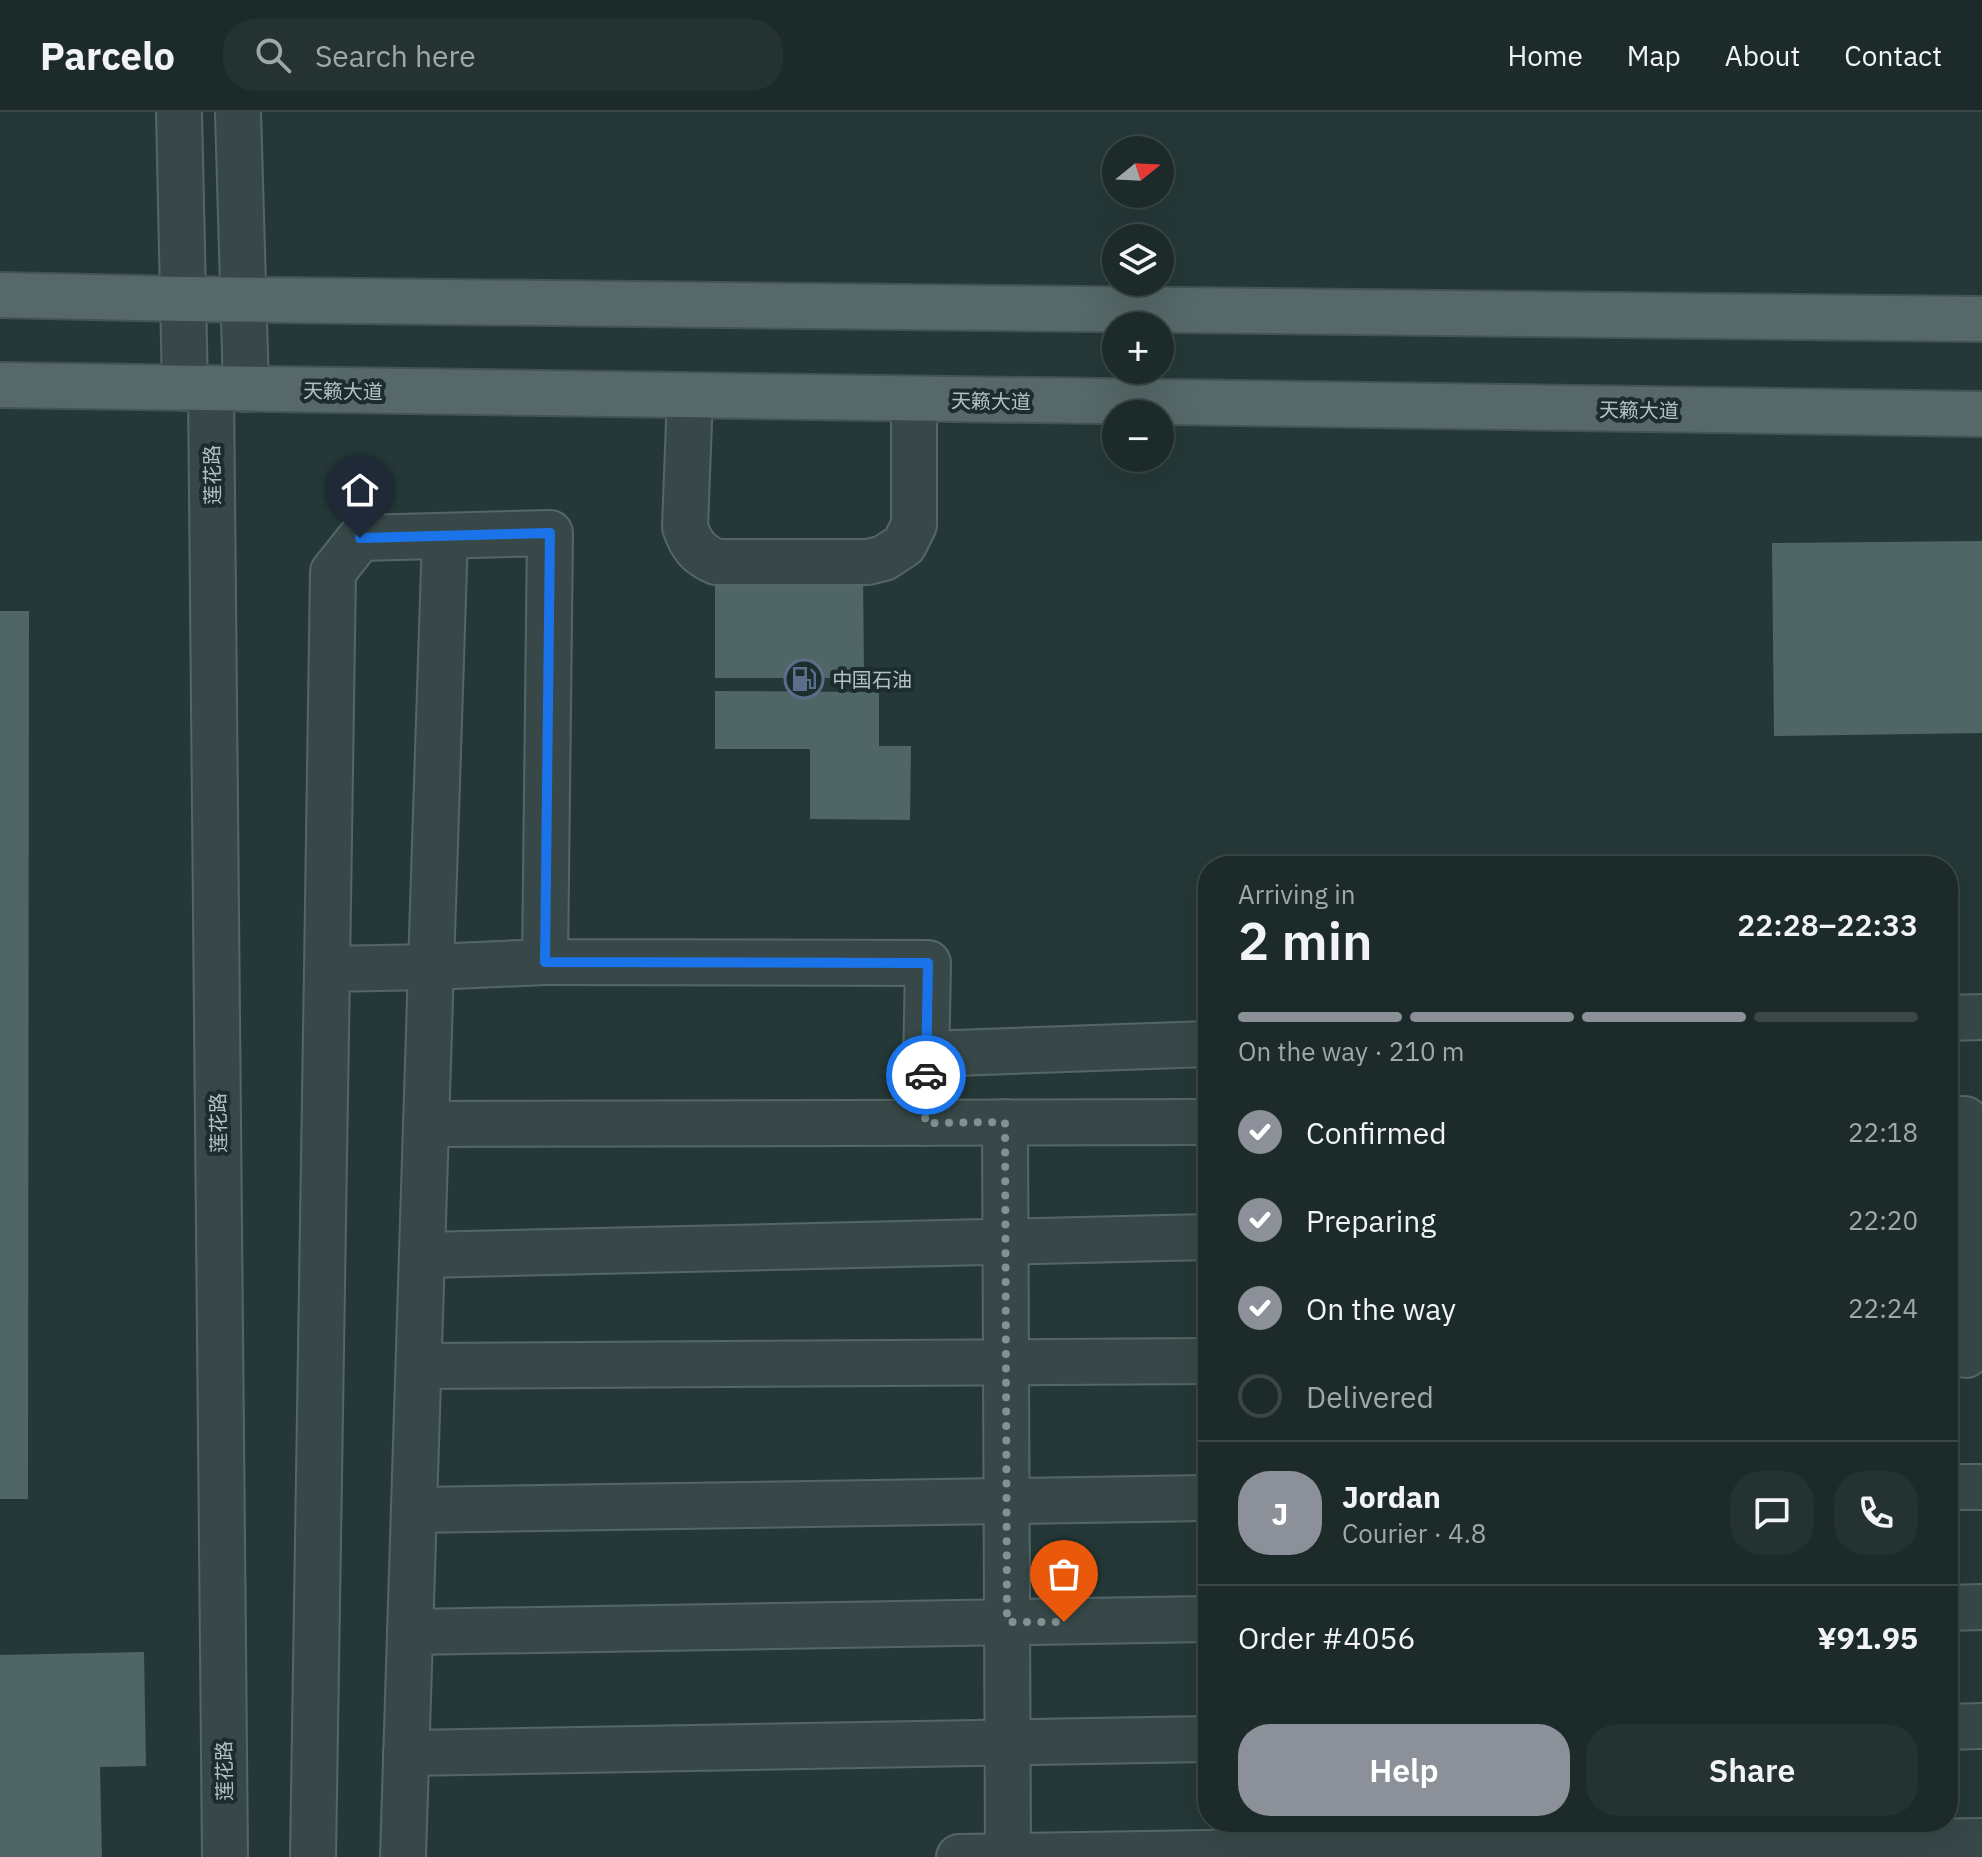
<!DOCTYPE html>
<html lang="en">
<head>
<meta charset="utf-8">
<style>
  :root { --surface:#1c2a2a; --page:#253232; --text:#f1f3f6; --muted:#a0a7a8; --line:#3a4647; --accent:#8c9099 }
  body { margin:0; font-family:"IBM Plex Sans","Noto Sans SC",sans-serif; background:var(--page); color:var(--text); height:100vh; display:flex; flex-direction:column; font-size:30px; white-space:nowrap }
  * { box-sizing:border-box; margin:0 }
  p { font-size:26px; color:var(--muted) }
  .icon { flex:none; width:44px; height:44px; fill:none; stroke:currentColor; stroke-width:2; stroke-linecap:round; stroke-linejoin:round }
  .map { position:relative; flex:1; overflow:hidden }
  .details { position:absolute; left:1198px; top:744px; width:760px; height:976px; display:flex; flex-direction:column; background:var(--surface); border-radius:32px; box-shadow:0 8px 32px #0002,0 0 0 2px var(--line) }
  .details>* { flex:none }
  .needle { width:52px; rotate:72deg }
  .fabs { position:absolute; left:1102px; top:24px; display:grid; gap:16px }
  .fabs a { display:grid; place-items:center; width:72px; height:72px; border-radius:50%; background:var(--surface); box-shadow:0 8px 32px #0002,0 0 0 2px var(--line); font-size:40px }
  .pin { position:absolute; display:grid; place-items:center; width:68px; height:68px; color:#fff; margin:-82px -34px; border-radius:50% 50% 50% 0; rotate:-45deg; box-shadow:0 0 8px #0007 }
  .pin .icon { rotate:45deg }
  .courier { position:absolute; display:grid; place-items:center; width:80px; height:80px; margin:-40px; border:6px solid #1a73e8; border-radius:50%; background:#fff; color:#222; box-shadow:0 2px 10px #0007 }
  .head em { font-style:normal; font-weight:600 }
  .head div { display:flex; flex-direction:column-reverse }
  .head { display:flex; align-items:center; justify-content:space-between; height:136px; padding:0 40px }
  h1 { font-size:52px; font-weight:600; line-height:60px }
  .bar { display:grid; grid-template-columns:repeat(4,1fr); gap:12px 8px; align-content:center; height:96px; padding:0 40px }
  .bar i { height:10px; border-radius:6px; background:var(--line) }
  .bar .selected { background:var(--accent) }
  .bar p { grid-column:span 4 }
  .line { display:flex; align-items:center; gap:20px; padding:0 40px; border-top:2px solid var(--line) }
  .line div { flex:1 }
  .round { display:grid; place-items:center; flex:none; width:84px; height:84px; border-radius:32px; background:var(--page) }
  ol { padding:0 40px; list-style:none }
  li { display:flex; align-items:center; gap:24px; height:88px }
  li p { margin-inline-start:auto }
  li .icon { padding:8px; border-radius:50%; background:var(--accent); color:#fff; stroke-width:4 }
  li:last-child { color:var(--muted) }
  li i { width:44px; height:44px; border:4px solid var(--line); border-radius:50% }
  .action { display:flex; gap:16px; margin-top:auto; padding:16px 40px }
  .action a { flex:1; height:92px; border-radius:32px; background:var(--accent); color:#fff; font-size:32px; font-weight:600; line-height:92px; text-align:center }
  .action a+a { background:var(--page); color:var(--text) }
  header { display:flex; align-items:center; gap:48px; box-sizing:border-box; height:112px; padding:0 40px; background:var(--surface); border-bottom:2px solid var(--line) }
  header strong { font-size:38px }
  nav { display:flex; gap:44px; margin-inline-start:auto; font-size:28px }
  .search { width:560px; height:72px; background:var(--page); display:flex; align-items:center; gap:20px; box-sizing:border-box; padding:0 28px; border-radius:32px; color:var(--muted); font-size:30px }
  .map>svg:first-child { display:block }
</style>
</head>
<body>
<header>
<strong>Parcelo</strong>
<div class="search"><svg class="icon" aria-label="search" viewBox="0 0 24 24"><circle cx="10" cy="10" r="6"/><path d="M15 15l6 6"/></svg>Search here</div>
<nav><a>Home</a><a>Map</a><a>About</a><a>Contact</a></nav>
</header>
<div class="map">
<svg width="1982" height="1745" viewBox="0 0 1982 1745">
  <rect width="100%" height="100%" fill="#253838"/>
  <g fill="#506566">
    <path d="M1982 429V621L1774 624 1772 431Z"/>
    <path d="M715 459H863L864 566H715Z"/>
    <path d="M0 499H29L28 1387H0Z"/>
    <path d="M715 579 879 580V634H911L910 708 810 707V637H715Z"/>
    <path d="M144 1540 146 1654 100 1655 102 1745H0V1543Z"/>
  </g>
  <g fill="none" stroke-linecap="round" stroke-linejoin="round">
    <defs>
      <g id="minor">
        <path d="M179 0 185 276"/>
        <path d="M238 0 246 277"/>
        <path d="M211 277 225 1745"/>
        <path d="M690 284 685 415C691 433 698 442 716 450H868L884 446 904 433 914 413V288"/>
        <path d="M445 424 431 855 545 850"/>
        <path d="M327 857 333 460 360 426 550 421 545 850 928 851 925 1011"/>
        <path d="M1948 906 1982 905"/>
        <path d="M926 942 1208 932"/>
        <path d="M1948 1007H1965L1966 1243"/>
        <path d="M1005 1010 1008 1745"/>
        <path d="M426 1012 1208 1010"/>
        <path d="M422 1143 1208 1125"/>
        <path d="M419 1254 1208 1249"/>
        <path d="M1948 1375H1982"/>
        <path d="M414 1398 1208 1386"/>
        <path d="M1948 1496 1982 1495"/>
        <path d="M410 1520 1208 1507"/>
        <path d="M1948 1615 1982 1614"/>
        <path d="M406 1641 1208 1627"/>
        <path d="M313 1745 327 857 431 855 403 1745"/>
        <path d="M959 1745 1982 1729"/>
      </g>
      <g id="major">
        <path d="M0 183 182 187 1982 207"/>
        <path d="M0 273 1982 302"/>
      </g>
    </defs>
    <use href="#minor" stroke="#566666" stroke-width="48"/>
    <use href="#major" stroke="#445454" stroke-width="48"/>
    <use href="#minor" stroke="#384848" stroke-width="44"/>
    <use href="#major" stroke="#566868" stroke-width="44"/>
  </g>
  <g fill="none" stroke-linecap="round" stroke-linejoin="round">
    <path stroke="#819293" stroke-width="8" stroke-dasharray="0 14.4" d="M926 963 925 1011 1005 1010 1007 1510H1064"/>
    <path stroke="#1a73e8" stroke-width="10" d="M360 426 550 421 545 850 928 851 926 963"/>
  </g>
  <defs>
    <symbol id="fuel-ring" viewBox="-11 -11 22 22"><circle r="9.5" fill="#1d2d2d" stroke="#5c6f8a" stroke-width="1.5"/><path d="M-5.5-6h7V0h2V4h1.3V-2.5L3-4.5l.8-.8L6-3V5H2.5V1h-1V6h-7ZM-4.2-4.7v3.2H.2V-4.7Z" fill="#5c6f8a"/></symbol>
  </defs>
  <g fill-rule="evenodd">
    <use href="#fuel-ring" x="782" y="545" width="44" height="44"/>
  </g>
  <g text-anchor="middle" dominant-baseline="central" stroke-width="8" stroke-linejoin="round" paint-order="stroke">
    <g font-size="20" fill="#b3c3c4" stroke="#1d2d2d">
      <text transform="translate(343 279) rotate(1)">天籁大道</text>
      <text transform="translate(991 289) rotate(1)">天籁大道</text>
      <text transform="translate(1639 298) rotate(1)">天籁大道</text>
      <text transform="translate(212 363) rotate(-91)">莲花路</text>
      <text transform="translate(218 1011) rotate(-91)">莲花路</text>
      <text transform="translate(224 1659) rotate(-91)">莲花路</text>
    </g>
    <g font-size="20" fill="#b3c3c4" stroke="#1d2d2d" text-anchor="start">
      <text x="832" y="567">中国石油</text>
    </g>
  </g>
</svg>
<div class="fabs">
<a><svg class="needle" viewBox="-14 -14 28 28"><path d="M0-13l5 13h-10z" fill="#e53935"/><path d="M0 13l5-13h-10z" fill="#a0a7a8"/></svg></a>
<a><svg class="icon" aria-label="layers" viewBox="0 0 24 24"><path d="M12 4l9 5-9 5-9-5zM3 14l9 5 9-5"/></svg></a>
<a>+</a>
<a>−</a>
</div>
<div class="pin" style="left:1064px;top:1510px;background:#ea580c"><svg class="icon" aria-label="bag" viewBox="0 0 24 24"><path d="M5 8h14l-1 12H6zM9 8a3 3 0 0 1 6 0"/></svg></div>
<div class="pin" style="left:360px;top:426px;background:#1f2937"><svg class="icon" aria-label="home" viewBox="0 0 24 24"><path d="M3 11l9-7 9 7M6 9v11h12V9"/></svg></div>
<div class="courier" style="left:926px;top:963px"><svg class="icon" aria-label="car" viewBox="0 0 24 24"><path d="M5 17H2v-5l4-1 3-4h7l3 4 3 1v5h-3M9 17h6M6 11h13"/><circle cx="7" cy="17" r="2"/><circle cx="17" cy="17" r="2"/></svg></div>
<section class="details">
<div class="head"><div><h1>2 min</h1><p>Arriving in</p></div><em>22:28–22:33</em></div>
<div class="bar"><i class="selected"></i><i class="selected"></i><i class="selected"></i><i></i><p>On the way · 210 m</p></div>
<ol>
<li><svg class="icon" aria-label="check" viewBox="0 0 24 24"><path d="M5 12l5 5 9-10"/></svg>Confirmed<p>22:18</p></li>
<li><svg class="icon" aria-label="check" viewBox="0 0 24 24"><path d="M5 12l5 5 9-10"/></svg>Preparing<p>22:20</p></li>
<li><svg class="icon" aria-label="check" viewBox="0 0 24 24"><path d="M5 12l5 5 9-10"/></svg>On the way<p>22:24</p></li>
<li><i></i>Delivered</li>
</ol>
<div class="line" style="height:144px"><b class="round" style="background:var(--accent);color:#fff">J</b><div><b>Jordan</b><p>Courier · 4.8</p></div><a class="round"><svg class="icon" aria-label="chat" viewBox="0 0 24 24"><path d="M4 5h16v11H9l-5 4z"/></svg></a><a class="round"><svg class="icon" aria-label="phone" viewBox="0 0 24 24"><path d="M5 4h4l2 5-3 2q2 4 5 5l2-3 5 2v4C11 20 4 13 5 4z"/></svg></a></div>
<div class="line" style="height:104px"><div>Order #4056</div><b>¥91.95</b></div>
<div class="action"><a>Help</a><a>Share</a></div>
</section>
</div>
</body>
</html>
